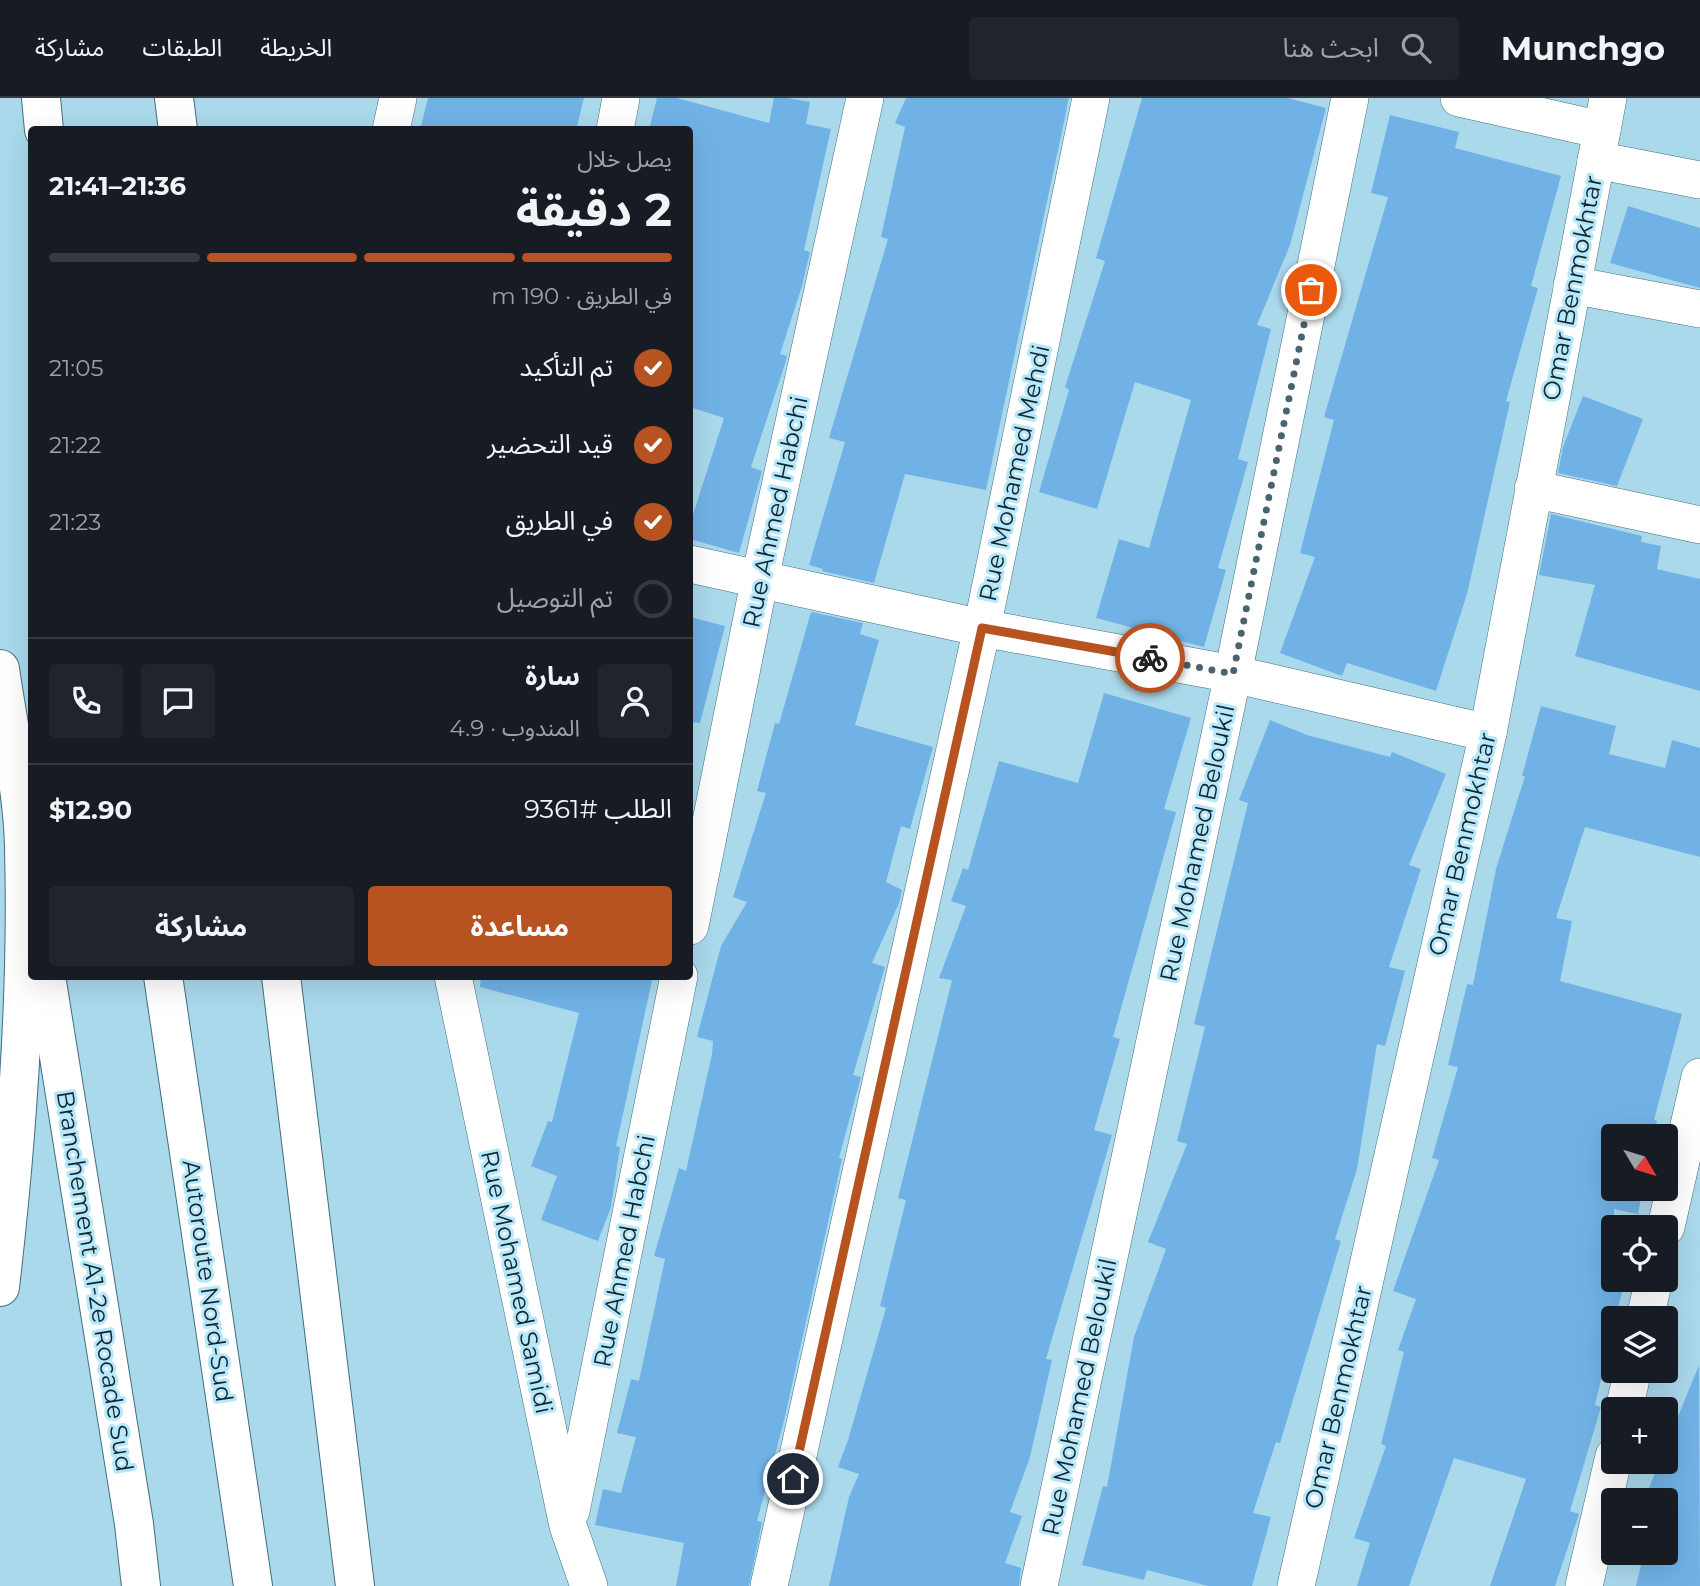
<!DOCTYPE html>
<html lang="ar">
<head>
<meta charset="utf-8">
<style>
  :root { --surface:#171b24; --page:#20242c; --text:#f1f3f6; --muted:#9ea1a6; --line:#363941; --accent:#b75321 }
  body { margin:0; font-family:Montserrat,"Noto Sans Arabic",sans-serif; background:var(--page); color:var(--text); direction:rtl; height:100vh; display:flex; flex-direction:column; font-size:26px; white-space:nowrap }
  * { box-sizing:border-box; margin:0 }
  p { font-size:23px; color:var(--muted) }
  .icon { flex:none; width:38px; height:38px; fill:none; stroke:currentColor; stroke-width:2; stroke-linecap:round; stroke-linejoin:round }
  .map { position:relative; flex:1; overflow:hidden; direction:ltr }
  .side { position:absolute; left:28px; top:28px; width:665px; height:854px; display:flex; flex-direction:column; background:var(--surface); border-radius:7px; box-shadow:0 7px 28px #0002; direction:rtl }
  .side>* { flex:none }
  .needle { width:46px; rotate:128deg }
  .buttons { position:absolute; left:1601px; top:1026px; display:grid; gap:14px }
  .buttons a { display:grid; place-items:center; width:77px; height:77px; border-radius:7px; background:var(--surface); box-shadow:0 7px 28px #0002; font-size:35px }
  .pin { position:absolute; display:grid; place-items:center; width:60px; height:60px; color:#fff; margin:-30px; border:4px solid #fff; border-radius:50%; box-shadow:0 2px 7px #0007 }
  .courier { position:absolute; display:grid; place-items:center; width:70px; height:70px; margin:-35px; border:5px solid #b75321; border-radius:50%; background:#fff; color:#222; box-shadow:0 2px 9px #0007 }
  .headline em { font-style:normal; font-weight:700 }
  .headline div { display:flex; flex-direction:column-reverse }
  .headline { display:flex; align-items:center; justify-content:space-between; height:119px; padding:0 21px }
  h1 { font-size:46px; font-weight:700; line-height:52px }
  .bar { display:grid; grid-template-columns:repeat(4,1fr); gap:10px 7px; align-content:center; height:84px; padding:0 21px }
  .bar i { height:9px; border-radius:5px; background:var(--line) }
  .bar .active { background:var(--accent) }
  .bar p { grid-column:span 4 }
  .line { display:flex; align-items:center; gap:18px; padding:0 21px; border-top:2px solid var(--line) }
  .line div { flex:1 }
  .round { display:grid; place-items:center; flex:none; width:74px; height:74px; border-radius:7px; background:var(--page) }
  ol { padding:0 21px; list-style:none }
  li { display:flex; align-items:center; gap:21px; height:77px }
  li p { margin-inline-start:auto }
  li .icon { padding:7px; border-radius:50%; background:var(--accent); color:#fff; stroke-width:4 }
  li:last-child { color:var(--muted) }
  li i { width:38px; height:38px; border:4px solid var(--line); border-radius:50% }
  .action { display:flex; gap:14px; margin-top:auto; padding:14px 21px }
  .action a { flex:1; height:80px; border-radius:7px; background:var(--accent); color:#fff; font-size:28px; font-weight:700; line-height:80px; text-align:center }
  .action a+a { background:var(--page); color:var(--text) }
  header { display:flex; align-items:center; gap:42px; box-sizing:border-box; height:98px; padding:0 35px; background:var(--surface); border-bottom:2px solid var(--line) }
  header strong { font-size:33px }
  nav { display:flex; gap:38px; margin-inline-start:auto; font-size:24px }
  .search { width:490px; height:63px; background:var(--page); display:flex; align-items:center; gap:18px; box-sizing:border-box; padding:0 24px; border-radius:7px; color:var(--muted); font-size:26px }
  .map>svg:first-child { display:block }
</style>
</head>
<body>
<header>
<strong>Munchgo</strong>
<div class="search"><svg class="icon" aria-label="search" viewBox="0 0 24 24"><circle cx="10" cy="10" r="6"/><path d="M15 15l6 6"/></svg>ابحث هنا</div>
<nav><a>الخريطة</a><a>الطبقات</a><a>مشاركة</a></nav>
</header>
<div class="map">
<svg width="1700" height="1488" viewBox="0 0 1700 1488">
  <rect width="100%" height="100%" fill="#aad9ec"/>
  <g fill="#71b2e6">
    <path d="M428 0H584L576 32H420Z"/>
    <path d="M657 0H677L769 25 774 0H788L810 4 806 26 831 31 804 152 810 154 802 188 780 256 787 258 785 266 751 369 762 373 739 455 690 441V426L724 320 690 309V32H649Z"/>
    <path d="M906 0H1069L986 392 905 376 874 485 822 473 823 471 809 467 845 344 829 340 888 141 881 139 905 29 895 25Z"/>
    <path d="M1142 0H1288L1326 10 1290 147 1257 227 1271 231 1238 361 1248 364 1218 470 1226 472 1204 549 1096 520 1119 441 1149 450 1191 302 1135 284 1097 411 1039 394 1069 292 1065 289 1105 163 1096 160Z"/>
    <path d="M1390 17 1459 34 1455 50 1561 78 1531 188 1538 190 1506 303 1510 304 1467 496 1436 593 1347 565 1342 578 1280 555 1315 459 1300 455 1334 322 1324 319 1388 99 1371 95Z"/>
    <path d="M1628 108 1700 130V190L1610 165Z"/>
    <path d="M1583 298 1643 321 1617 388 1558 375 1563 349Z"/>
    <path d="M1551 416 1642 438 1641 444 1661 448 1657 471 1700 481V593L1575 558 1595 487 1539 477Z"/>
    <path d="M811 514 863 525 860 536 879 542 855 627 933 649 910 731 901 728 886 784 902 792 899 805 872 865 885 869 853 977 861 979 839 1060 842 1061 784 1323 757 1423 762 1424 749 1488H676L684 1445 595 1427 603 1391 621 1395 636 1339 617 1335 631 1281 639 1283 665 1161 654 1158 679 1070 686 1073 712 956 713 943 697 939 721 848 747 804 733 799 766 695 757 693 775 625 779 626Z"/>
    <path d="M690 519 725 528 700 625 690 624Z"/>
    <path d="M1104 595 1191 620 1164 711 1176 714 1113 939 1120 941 1094 1032 1112 1037 1046 1261 1052 1262 1030 1359 1010 1414 1022 1418 1005 1465 1021 1470 1019 1488H829L849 1399 859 1376 838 1369 848 1342 886 1210 880 1208 906 1102 898 1100 952 882 939 880 966 808 951 803 963 770 968 772 999 663 1078 685Z"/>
    <path d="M1541 608 1616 628 1609 656 1665 670 1672 642 1700 650V759L1585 729 1556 820 1572 823 1560 883 1682 916 1654 1022 1657 1023 1654 1038H1614V1090H1643L1638 1116 1614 1111V1181H1625L1595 1307 1601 1309 1570 1413 1579 1416 1555 1488H1490L1526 1381 1454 1360 1409 1488H1357L1370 1445 1354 1440 1386 1348 1381 1346 1404 1254 1398 1252 1416 1201 1393 1193 1439 1062 1432 1060 1458 969 1448 967 1467 886 1473 887 1496 771 1525 678H1522Z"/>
    <path d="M1270 622 1307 637 1390 659 1392 654 1446 676 1409 767 1421 771 1389 869 1405 873 1385 948 1377 946 1357 1071 1335 1141 1341 1143 1280 1345 1276 1344 1253 1415 1271 1419 1252 1488H1208L1147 1472 1144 1482 1082 1467 1103 1388 1107 1389 1134 1239 1166 1151 1148 1144 1187 1046 1177 1043 1205 929 1194 926 1248 705 1239 702Z"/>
    <path d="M481 878H653L616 1048 620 1049 611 1109 598 1143 541 1122 557 1078 531 1068 548 1023 552 1024 579 915 480 889Z"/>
    <path d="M1699 1267 1700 1488H1636L1644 1454H1666V1402H1644L1660 1363H1666V1348Z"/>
  </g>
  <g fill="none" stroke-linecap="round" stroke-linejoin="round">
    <defs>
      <g id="minor">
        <path d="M1459 0 1602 32"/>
        <path d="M391 32 398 0"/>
        <path d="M615 32 621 0"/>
        <path d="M1596 62 1700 82"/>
        <path d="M1572 187 1700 211"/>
        <path d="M1533 391 1700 427"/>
        <path d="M690 466 982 530 1233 576 1488 635"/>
        <path d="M690 828 760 480 865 0"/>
        <path d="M453 878 568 1428 589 1488"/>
        <path d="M1666 1129 1700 979"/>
        <path d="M1645 1220 1654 1181"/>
        <path d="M1624 1311 1633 1272"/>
        <path d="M571 1413 679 878"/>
        <path d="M769 1488 982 530 1091 0"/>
        <path d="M1039 1488 1233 576 1350 0"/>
        <path d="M1296 1488 1488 635 1608 0"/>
        <path d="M1584 1488 1614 1358"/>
      </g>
      <g id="major">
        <path d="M174 0 178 32"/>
        <path d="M281 878 355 1488"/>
      </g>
      <g id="highway">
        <path d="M41 0 44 32"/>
        <path d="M0 571C8 628 23 693 24 750 28 897 17 1043 0 1189"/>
        <path d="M46 878 134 1426 141 1488"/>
        <path d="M163 878 253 1488"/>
      </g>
    </defs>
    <use href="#minor" stroke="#426f7f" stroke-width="38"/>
    <use href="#major" stroke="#426f7f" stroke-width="40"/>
    <use href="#highway" stroke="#426f7f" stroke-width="40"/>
    <use href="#minor" stroke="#fff" stroke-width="37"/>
    <use href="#major" stroke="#fff" stroke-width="38"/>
    <use href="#highway" stroke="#fff" stroke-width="38"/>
  </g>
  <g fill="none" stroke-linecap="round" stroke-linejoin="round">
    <path stroke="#48646f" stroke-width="7" stroke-dasharray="0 12.6" d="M1150 560 1233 576 1311 192"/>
    <path stroke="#b75321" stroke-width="9" d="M793 1381 982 530 1150 560"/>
  </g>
  <g text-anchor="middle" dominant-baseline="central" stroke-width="6" stroke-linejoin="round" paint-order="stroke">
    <g font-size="24" fill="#13252c" stroke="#b6e7fa">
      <text transform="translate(1572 190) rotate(-79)">Omar Benmokhtar</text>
      <text transform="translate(1014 375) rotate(-78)">Rue Mohamed Mehdi</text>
      <text transform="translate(775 414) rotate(-78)">Rue Ahmed Habchi</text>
      <text transform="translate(1197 745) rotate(-78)">Rue Mohamed Beloukil</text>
      <text transform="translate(1462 746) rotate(-77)">Omar Benmokhtar</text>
      <text transform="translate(624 1153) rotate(-79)">Rue Ahmed Habchi</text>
      <text transform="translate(95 1183) rotate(81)">Branchement A1-2e Rocade Sud</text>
      <text transform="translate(208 1183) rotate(82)">Autoroute Nord-Sud</text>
      <text transform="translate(517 1184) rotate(78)">Rue Mohamed Samidi</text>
      <text transform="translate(1079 1299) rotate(-78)">Rue Mohamed Beloukil</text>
      <text transform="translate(1338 1299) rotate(-77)">Omar Benmokhtar</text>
    </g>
  </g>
</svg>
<div class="buttons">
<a><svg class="needle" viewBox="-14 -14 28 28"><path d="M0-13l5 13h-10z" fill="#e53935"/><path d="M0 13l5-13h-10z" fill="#9ea1a6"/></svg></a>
<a><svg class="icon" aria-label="locate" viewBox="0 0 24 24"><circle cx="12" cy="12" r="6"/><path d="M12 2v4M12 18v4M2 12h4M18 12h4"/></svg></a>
<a><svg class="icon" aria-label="layers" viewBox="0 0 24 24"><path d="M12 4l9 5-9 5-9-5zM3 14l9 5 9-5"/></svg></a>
<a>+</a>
<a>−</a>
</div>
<div class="pin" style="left:1311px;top:192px;background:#ea580c"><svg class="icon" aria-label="bag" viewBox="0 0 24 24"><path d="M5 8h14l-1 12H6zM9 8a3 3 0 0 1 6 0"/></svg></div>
<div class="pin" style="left:793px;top:1381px;background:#1f2937"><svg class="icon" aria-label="home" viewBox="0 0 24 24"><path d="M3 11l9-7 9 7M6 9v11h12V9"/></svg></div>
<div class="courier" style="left:1150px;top:560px"><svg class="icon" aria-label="bike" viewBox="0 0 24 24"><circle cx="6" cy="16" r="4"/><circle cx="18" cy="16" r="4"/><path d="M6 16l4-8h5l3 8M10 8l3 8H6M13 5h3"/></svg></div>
<section class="side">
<div class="headline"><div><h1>2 دقيقة</h1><p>يصل خلال</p></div><em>21:36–21:41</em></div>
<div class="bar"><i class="active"></i><i class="active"></i><i class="active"></i><i></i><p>في الطريق · 190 m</p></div>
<ol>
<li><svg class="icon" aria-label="check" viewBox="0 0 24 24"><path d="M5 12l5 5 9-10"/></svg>تم التأكيد<p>21:05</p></li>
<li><svg class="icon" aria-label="check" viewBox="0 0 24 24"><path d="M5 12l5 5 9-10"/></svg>قيد التحضير<p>21:22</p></li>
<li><svg class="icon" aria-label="check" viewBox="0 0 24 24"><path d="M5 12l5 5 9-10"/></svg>في الطريق<p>21:23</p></li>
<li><i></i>تم التوصيل</li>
</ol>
<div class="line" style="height:126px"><a class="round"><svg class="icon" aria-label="person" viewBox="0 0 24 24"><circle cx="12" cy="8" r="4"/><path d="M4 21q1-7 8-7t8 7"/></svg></a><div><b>سارة</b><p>المندوب · 4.9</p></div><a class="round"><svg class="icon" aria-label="chat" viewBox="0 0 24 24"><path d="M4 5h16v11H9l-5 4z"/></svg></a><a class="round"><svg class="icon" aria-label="phone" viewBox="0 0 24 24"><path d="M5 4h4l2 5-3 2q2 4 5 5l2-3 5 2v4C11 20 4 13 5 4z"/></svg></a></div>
<div class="line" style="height:91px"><div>الطلب #9361</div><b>$12.90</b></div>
<div class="action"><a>مساعدة</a><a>مشاركة</a></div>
</section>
</div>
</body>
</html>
